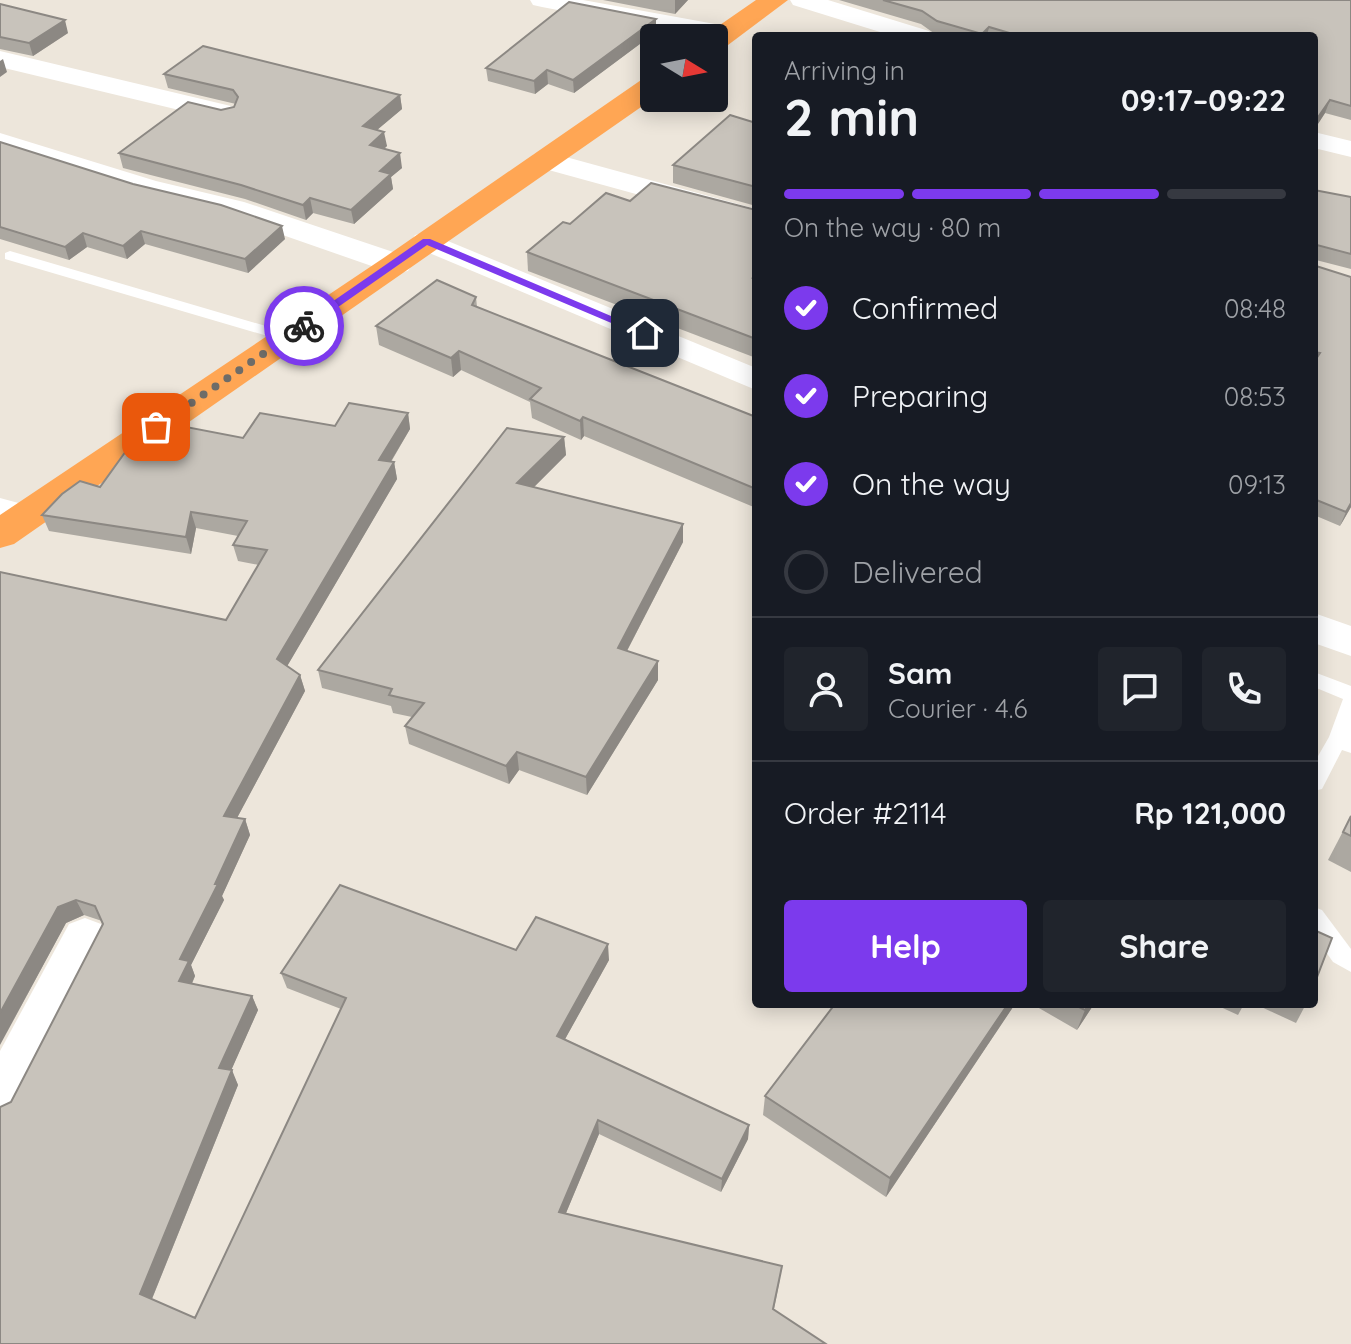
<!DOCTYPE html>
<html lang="en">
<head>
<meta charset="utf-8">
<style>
  :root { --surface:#171b24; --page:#20242c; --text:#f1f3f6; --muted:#9ea1a6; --line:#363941; --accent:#7c3aed }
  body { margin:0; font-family:Quicksand,sans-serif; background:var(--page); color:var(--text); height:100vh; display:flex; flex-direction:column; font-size:30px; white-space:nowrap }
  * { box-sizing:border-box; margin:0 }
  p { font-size:26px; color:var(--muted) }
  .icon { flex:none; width:44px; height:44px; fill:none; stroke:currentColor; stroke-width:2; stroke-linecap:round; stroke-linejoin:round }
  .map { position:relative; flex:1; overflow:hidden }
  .side { position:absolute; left:752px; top:32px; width:566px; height:976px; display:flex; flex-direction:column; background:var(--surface); border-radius:8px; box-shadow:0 4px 20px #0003 }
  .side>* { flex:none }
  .needle { width:52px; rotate:100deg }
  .buttons { position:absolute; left:640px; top:24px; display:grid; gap:16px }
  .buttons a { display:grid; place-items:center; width:88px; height:88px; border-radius:8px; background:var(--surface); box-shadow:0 4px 20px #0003; font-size:40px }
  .pin { position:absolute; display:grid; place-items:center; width:68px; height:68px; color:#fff; margin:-34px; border-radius:16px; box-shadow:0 4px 12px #0006 }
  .courier { position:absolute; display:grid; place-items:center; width:80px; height:80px; margin:-40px; border:6px solid #7c3aed; border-radius:50%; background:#fff; color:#222; box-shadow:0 2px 10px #0007 }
  .overview em { font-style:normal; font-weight:800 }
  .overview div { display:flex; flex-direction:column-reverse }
  .overview { display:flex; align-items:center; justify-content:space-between; height:136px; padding:0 32px }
  h1 { font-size:52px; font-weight:800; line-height:60px }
  .bar { display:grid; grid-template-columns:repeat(4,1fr); gap:12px 8px; align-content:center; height:96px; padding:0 32px }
  .bar i { height:10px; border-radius:6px; background:var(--line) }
  .bar .active { background:var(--accent) }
  .bar p { grid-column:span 4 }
  .line { display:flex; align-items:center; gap:20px; padding:0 32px; border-top:2px solid var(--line) }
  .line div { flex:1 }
  .round { display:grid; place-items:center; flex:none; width:84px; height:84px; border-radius:8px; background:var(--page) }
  ol { padding:0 32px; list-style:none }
  li { display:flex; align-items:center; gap:24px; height:88px }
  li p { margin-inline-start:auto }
  li .icon { padding:8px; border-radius:50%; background:var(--accent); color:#fff; stroke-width:4 }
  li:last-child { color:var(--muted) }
  li i { width:44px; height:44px; border:4px solid var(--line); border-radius:50% }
  .button { display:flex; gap:16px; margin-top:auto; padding:16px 32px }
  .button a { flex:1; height:92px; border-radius:8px; background:var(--accent); color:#fff; font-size:32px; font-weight:800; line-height:92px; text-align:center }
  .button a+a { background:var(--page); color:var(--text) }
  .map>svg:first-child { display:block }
</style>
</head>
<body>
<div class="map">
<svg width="1351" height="1344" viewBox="0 0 1351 1344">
  <rect width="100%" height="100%" fill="#ede6db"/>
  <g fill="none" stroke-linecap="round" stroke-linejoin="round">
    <g fill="#fff" fill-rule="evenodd">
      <path d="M10 251 293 334 295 337 287 342 281 340 5 259V253Z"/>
      <path d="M1314 672 1351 686V753L1342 750 1322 789 1314 791V763L1329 737 1343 699 1314 687Z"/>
      <path d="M1314 907 1322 910 1351 949V972L1333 962 1314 935Z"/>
    </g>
    <g fill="#fff" fill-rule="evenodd">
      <path d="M530 0H583L726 26 735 29 739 34 735 39 726 42 542 7 533 5Z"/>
      <path d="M790 0H828L929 31 933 36H893L793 5Z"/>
      <path d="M0 51 235 107 239 113 235 119 225 121 0 67Z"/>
      <path d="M1314 132 1351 141V157L1314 148Z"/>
      <path d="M0 133 156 181 244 202 408 257 412 264 408 271 397 273 386 271 225 215 138 194 0 150Z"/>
      <path d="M544 151 756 209V227L534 166 530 160 534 154Z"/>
      <path d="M426 232 756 368V390L415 247 411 241 415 235Z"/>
      <path d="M0 498 37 508 42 517 37 526 24 529 0 522Z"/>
      <path d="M1314 613 1351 626V656L1314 643Z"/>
      <path d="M85 918 101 924 108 938 18 1115 0 1122V1051L69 924Z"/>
    </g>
    <g fill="#ffa654" fill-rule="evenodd">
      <path d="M756 0H788L724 48 714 51V38H703L704 36Z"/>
      <path d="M654 75V98L14 544 0 548V515L385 257 644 78Z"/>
    </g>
  </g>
  <g fill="#aca8a1">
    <path d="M603 0H688L675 14Z"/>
    <path d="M839 0H1351V120L1325 113 1314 130V36H943L935 34 921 24Z"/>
    <path d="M0 4 68 33 33 56 0 49Z"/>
    <path d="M656 19V32L574 93 548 84 535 94 488 81 486 68Z"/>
    <path d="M164 74 400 95 402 109 377 130 387 146 384 149 402 168 391 177 393 189 354 224 313 213 306 220 245 199 123 168 119 153 221 110 234 107 236 104 168 88Z"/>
    <path d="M756 123V206L673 183V165Z"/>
    <path d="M0 142 285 239 248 273 145 244 127 259 87 247 69 260 0 239Z"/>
    <path d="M1314 190 1351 197V269L1316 260V266L1351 507 1340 526 1314 515Z"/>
    <path d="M630 201 756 210V358L528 271 527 252 570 224Z"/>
    <path d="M476 297 477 307 756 417V508L584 436 581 440 532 418 530 402 461 370 453 377 379 345 376 326Z"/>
    <path d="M408 413 410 429 391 462H394L397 479 287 666 300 675 305 691 237 818 245 819 250 835 222 896 224 900 191 965 195 976 192 984 252 996 258 1010 231 1070 238 1085 152 1299 195 1318 341 1009 287 988 281 973 516 950 609 960 565 1039 749 1125 748 1139 721 1192 599 1134 566 1213 780 1279 774 1309 0 1344 11 1102 103 924 102 921 84 915 66 923 0 1045 226 620 259 565 238 561 233 545 238 536 196 528 191 554 49 531 42 515 100 487 153 455 243 438 335 426Z"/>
    <path d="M564 437 566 455 534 487 683 524V542L627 651 658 680 587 795 519 770 509 784 409 744 405 726 412 717 393 713 391 706 322 688 318 670Z"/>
    <path d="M1351 816V872L1328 860Z"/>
    <path d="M835 1004H1015L886 1197 763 1115 765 1096Z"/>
    <path d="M1032 1004H1094L1077 1030Z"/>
    <path d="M1214 1004H1244L1238 1015Z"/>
    <path d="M1255 1004H1306L1296 1023Z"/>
  </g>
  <g fill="#8c8883">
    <path d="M675 0H688L675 14Z"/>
    <path d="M656 19V32L574 93 573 80Z"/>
    <path d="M65 20 68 33 33 56 29 43Z"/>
    <path d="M989 27 987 36H982V34Z"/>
    <path d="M3 59 7 72 0 77V61Z"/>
    <path d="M547 70 548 84 535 94 534 81Z"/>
    <path d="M400 95 402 109 365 140 363 126Z"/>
    <path d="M1330 100 1325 113 1314 130V123Z"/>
    <path d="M384 132 387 146 372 159 370 145Z"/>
    <path d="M400 153 402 168 391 177 393 189 354 224 351 210 380 171Z"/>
    <path d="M310 198 313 213 306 220 303 205Z"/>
    <path d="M282 226 285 239 248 273 245 259Z"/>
    <path d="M141 231 145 244 127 259 123 246Z"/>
    <path d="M83 233 87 247 69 260 65 247Z"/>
    <path d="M459 351 461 370 453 377 451 358Z"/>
    <path d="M408 413 410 429 382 476 379 460Z"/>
    <path d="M583 417 584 436 581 440 580 421Z"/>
    <path d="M564 437 566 455 519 502 517 483Z"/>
    <path d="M394 462 397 479 282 675 277 659Z"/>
    <path d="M1351 503V507L1340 526 1346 512Z"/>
    <path d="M191 512 196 528 191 554 186 537Z"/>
    <path d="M683 524V542L619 666 618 648Z"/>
    <path d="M658 661V680L587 795 586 777Z"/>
    <path d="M300 675 305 691 230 831 224 816Z"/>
    <path d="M517 752 519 770 509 784 506 766Z"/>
    <path d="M245 819 250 835 222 896 224 900 191 965 195 976 186 996 179 981 180 959Z"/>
    <path d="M76 900 84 915 66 923 0 1045V1013L58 907Z"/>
    <path d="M608 944 609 960 559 1050 557 1036Z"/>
    <path d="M252 996 258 1010 226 1082 219 1068Z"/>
    <path d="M1008 1004H1015L886 1197 890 1178Z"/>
    <path d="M1089 1004H1094L1077 1030 1085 1010Z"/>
    <path d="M232 1070 238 1085 149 1306 140 1294Z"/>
    <path d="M598 1120 599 1134 561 1225 559 1212Z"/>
    <path d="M749 1125 748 1139 721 1192 722 1179Z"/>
  </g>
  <g fill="#c8c3bb" stroke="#8c8883" stroke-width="2">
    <path d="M883 0H1351V106L1330 100 1314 123V36H1020L989 27 982 34 937 21 922 11Z"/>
    <path d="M569 2 656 19 573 80 547 70 534 81 486 68Z"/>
    <path d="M0 4 65 20 29 43 0 37Z"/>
    <path d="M203 46 400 95 363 126 384 132 370 145 400 153 380 171 391 174 351 210 310 198 303 205 241 185 119 153 188 102 221 110 234 107 238 97 233 90 164 74Z"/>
    <path d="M730 115 756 123V187L673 165Z"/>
    <path d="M0 142 133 184 221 205 282 226 245 259 141 231 123 246 83 233 65 247 0 227Z"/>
    <path d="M651 183 756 210V276L753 278 756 279V339L527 252 563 222 570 224 606 193 630 201Z"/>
    <path d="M1314 190 1351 197V254L1317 245 1316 266 1351 277V503L1346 512 1314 499V362L1320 353 1314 352Z"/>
    <path d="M437 280 476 297 472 305 756 417V489L583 417 580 421 530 399 541 388 459 351 451 358 376 326Z"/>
    <path d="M349 403 408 413 379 460 394 462 277 659 300 675 224 816 245 819 215 884H218L180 959 189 961 179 981 252 996 219 1068 232 1070 140 1294 195 1318 346 998 281 973 340 885 516 950 536 917 608 944 557 1036 749 1125 722 1179 598 1120 559 1212 782 1266 773 1309 826 1344H0V1107L11 1102 103 924 95 906 76 900 58 907 0 1013V572L226 620 267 550 233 545 247 521 191 512 186 537 42 515 62 494 80 481 100 487 126 451 153 455 176 425 243 438 260 413 335 426Z"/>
    <path d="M507 428 564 437 517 483 683 524 618 648 658 661 586 777 517 752 506 766 405 726 424 703 389 695 392 689 318 670Z"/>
    <path d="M1351 816V836L1343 832Z"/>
    <path d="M1314 930 1332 938 1314 985Z"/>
    <path d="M835 1004H1008L890 1178 765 1096Z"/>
    <path d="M1073 1004H1089L1085 1010Z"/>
  </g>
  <path fill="#7c3aed" d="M423 239H430L651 333 642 336 427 245 308 328H300V324Z"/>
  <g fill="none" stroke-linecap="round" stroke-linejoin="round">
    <path stroke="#6e6c68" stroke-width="8" stroke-dasharray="0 14.4" d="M156 427 304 326"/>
  </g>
</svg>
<div class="buttons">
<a><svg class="needle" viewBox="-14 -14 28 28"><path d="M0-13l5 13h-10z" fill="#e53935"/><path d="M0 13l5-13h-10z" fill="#9ea1a6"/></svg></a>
</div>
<div class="pin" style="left:156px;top:427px;background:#ea580c"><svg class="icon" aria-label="bag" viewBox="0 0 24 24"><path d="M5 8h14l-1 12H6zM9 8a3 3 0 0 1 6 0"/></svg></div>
<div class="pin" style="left:645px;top:333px;background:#1f2937"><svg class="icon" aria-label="home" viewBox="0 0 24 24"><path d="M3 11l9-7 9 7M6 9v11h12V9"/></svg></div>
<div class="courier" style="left:304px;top:326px"><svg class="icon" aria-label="bike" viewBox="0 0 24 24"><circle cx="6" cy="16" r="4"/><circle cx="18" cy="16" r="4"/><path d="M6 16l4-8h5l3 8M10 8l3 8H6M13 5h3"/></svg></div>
<section class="side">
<div class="overview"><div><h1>2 min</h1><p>Arriving in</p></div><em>09:17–09:22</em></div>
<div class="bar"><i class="active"></i><i class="active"></i><i class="active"></i><i></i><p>On the way · 80 m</p></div>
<ol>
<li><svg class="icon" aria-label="check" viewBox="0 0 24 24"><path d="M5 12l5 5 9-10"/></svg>Confirmed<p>08:48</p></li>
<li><svg class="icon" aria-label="check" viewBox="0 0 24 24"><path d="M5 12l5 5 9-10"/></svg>Preparing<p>08:53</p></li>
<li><svg class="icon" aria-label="check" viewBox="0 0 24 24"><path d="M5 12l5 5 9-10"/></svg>On the way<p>09:13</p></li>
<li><i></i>Delivered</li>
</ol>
<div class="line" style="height:144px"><a class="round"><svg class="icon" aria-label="person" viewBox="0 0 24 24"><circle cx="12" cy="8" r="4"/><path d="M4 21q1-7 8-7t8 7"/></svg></a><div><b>Sam</b><p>Courier · 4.6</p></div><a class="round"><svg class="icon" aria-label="chat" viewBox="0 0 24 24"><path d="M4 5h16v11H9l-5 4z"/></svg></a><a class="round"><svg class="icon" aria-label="phone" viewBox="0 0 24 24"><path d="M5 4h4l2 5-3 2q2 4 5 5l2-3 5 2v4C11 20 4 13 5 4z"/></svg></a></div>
<div class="line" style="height:104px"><div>Order #2114</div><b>Rp 121,000</b></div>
<div class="button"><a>Help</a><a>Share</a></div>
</section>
</div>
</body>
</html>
